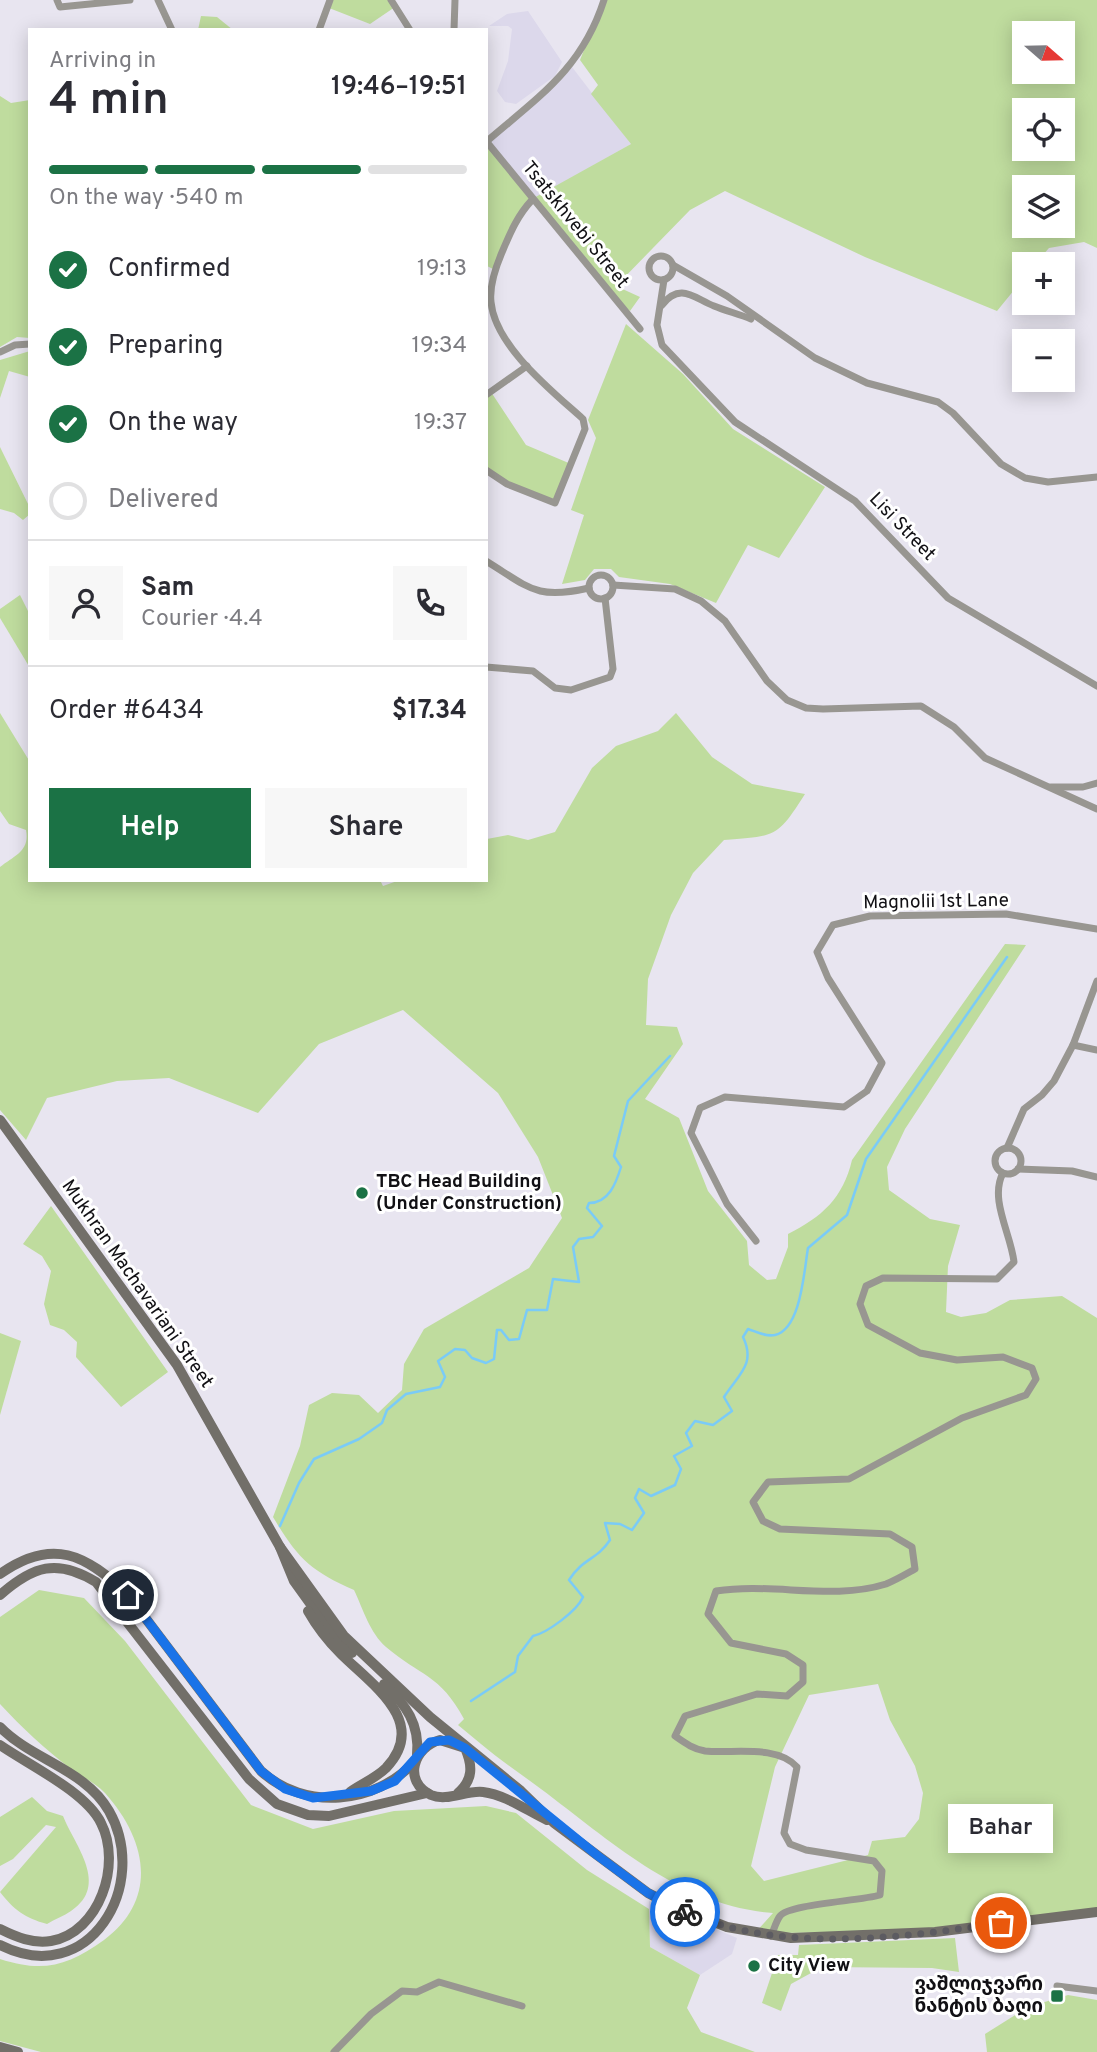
<!DOCTYPE html>
<html lang="en">
<head>
<meta charset="utf-8">
<style>
  :root { --surface:#fff; --page:#f7f7f7; --text:#2b2b33; --muted:#7c7c81; --line:#e1e1e2; --accent:#1b7245 }
  body { margin:0; font-family:Overpass,"Noto Sans Georgian",sans-serif; background:var(--page); color:var(--text); height:100vh; display:flex; flex-direction:column; font-size:26px; white-space:nowrap }
  * { box-sizing:border-box; margin:0 }
  p { font-size:23px; color:var(--muted) }
  .icon { flex:none; width:38px; height:38px; fill:none; stroke:currentColor; stroke-width:2; stroke-linecap:round; stroke-linejoin:round }
  .map { position:relative; flex:1; overflow:hidden }
  .panel { position:absolute; left:28px; top:28px; width:460px; height:854px; display:flex; flex-direction:column; background:var(--surface); border-radius:0px; box-shadow:0 4px 18px #0003 }
  .panel>* { flex:none }
  .needle { width:46px; rotate:110deg }
  .controls { position:absolute; left:1012px; top:21px; display:grid; gap:14px }
  .controls a { display:grid; place-items:center; width:63px; height:63px; border-radius:0px; background:var(--surface); box-shadow:0 4px 18px #0003; font-size:35px }
  .pin { position:absolute; display:grid; place-items:center; width:60px; height:60px; color:#fff; margin:-30px; border:4px solid #fff; border-radius:50%; box-shadow:0 2px 7px #0007 }
  .courier { position:absolute; display:grid; place-items:center; width:70px; height:70px; margin:-35px; border:5px solid #1a73e8; border-radius:50%; background:#fff; color:#222; box-shadow:0 2px 9px #0007 }
  .bubble { position:absolute; height:49px; border-radius:0px; background:var(--surface); box-shadow:0 4px 18px #0003; font-size:23px; font-weight:600; line-height:49px; text-align:center }
  .headline em { font-style:normal; font-weight:600 }
  .headline div { display:flex; flex-direction:column-reverse }
  .headline { display:flex; align-items:center; justify-content:space-between; height:119px; padding:0 21px }
  h1 { font-size:46px; font-weight:600; line-height:52px }
  .bar { display:grid; grid-template-columns:repeat(4,1fr); gap:10px 7px; align-content:center; height:84px; padding:0 21px }
  .bar i { height:9px; border-radius:5px; background:var(--line) }
  .bar .selected { background:var(--accent) }
  .bar p { grid-column:span 4 }
  .line { display:flex; align-items:center; gap:18px; padding:0 21px; border-top:2px solid var(--line) }
  .line div { flex:1 }
  .round { display:grid; place-items:center; flex:none; width:74px; height:74px; border-radius:0px; background:var(--page) }
  ol { padding:0 21px; list-style:none }
  li { display:flex; align-items:center; gap:21px; height:77px }
  li p { margin-inline-start:auto }
  li .icon { padding:7px; border-radius:50%; background:var(--accent); color:#fff; stroke-width:4 }
  li:last-child { color:var(--muted) }
  li i { width:38px; height:38px; border:4px solid var(--line); border-radius:50% }
  .action { display:flex; gap:14px; margin-top:auto; padding:14px 21px }
  .action a { flex:1; height:80px; border-radius:0px; background:var(--accent); color:#fff; font-size:28px; font-weight:600; line-height:80px; text-align:center }
  .action a+a { background:var(--page); color:var(--text) }
  .map>svg:first-child { display:block }
</style>
</head>
<body>
<div class="map">
<svg width="1097" height="2052" viewBox="0 0 1097 2052">
  <rect width="100%" height="100%" fill="#e8e5f0"/>
  <g fill="#dcd8eb">
    <path d="M528 11 562 62 555 76 516 104 505 102 497 91 508 61 512 29 508 26H489L507 14Z"/>
    <path d="M572 67 631 144 532 200 487 141Z"/>
    <path d="M649 1901 737 1938 732 1954 700 1975 650 1947Z"/>
  </g>
  <g fill="#bfdc9e" fill-rule="evenodd">
    <path d="M332 0H391L395 7 370 24 329 8Z"/>
    <path d="M604 0H1097V248L1084 242 1049 248 1035 264H1024V278L997 311 865 257 725 191 690 210 616 286 640 297 630 311 615 299 532 200 518 215 495 270 487 266V141L532 199 631 144 591 94 598 85 580 60ZM1024 33H1062V72H1024ZM1024 110H1062V149H1024ZM1024 187H1062V226H1024Z"/>
    <path d="M201 16 217 17 233 30H198Z"/>
    <path d="M0 96 11 103 30 100V338L17 337 0 347Z"/>
    <path d="M626 324 683 374 733 429 825 487 779 558 748 545 716 603 670 584 619 577 611 569H594L585 580 562 584 584 515 571 510 596 438 588 420Z"/>
    <path d="M30 351V377L9 371 0 398V360Z"/>
    <path d="M491 392 526 445 571 464 555 503 507 484 487 470 486 395Z"/>
    <path d="M0 447 30 508V514L23 520 14 513 0 509Z"/>
    <path d="M20 595 30 615V668L0 618V609Z"/>
    <path d="M0 713 30 762V880H380L383 886 400 880H486L487 839 508 835 528 840 555 832 592 768 616 746 658 731 676 713 712 757 752 784 805 794C777 838 776 836 724 840L693 873 671 915 648 979 646 1025 677 1027 683 1044 645 1099 679 1118 708 1191 747 1241 749 1265 767 1280 776 1279 788 1247V1234C822 1217 843 1198 852 1160L1005 944 1026 945 905 1129 887 1167 889 1190 930 1219 960 1225 948 1266 946 1312 961 1317 986 1313 1010 1300 1062 1296 1097 1318V1912L935 1932 755 1933 773 1913C680 1906 612 1842 541 1789 521 1774 500 1760 481 1744L458 1725 464 1719C440 1674 420 1676 386 1647 370 1633 363 1609 354 1590 311 1571 298 1559 273 1517L300 1446 309 1405 332 1393 359 1395 378 1413 402 1390 404 1364 424 1329 529 1268 562 1218 538 1157 498 1093 403 1010 319 1044 258 1113 169 1078 117 1081 47 1098 26 1140 0 1110V867C15 855 30 851 26 830L9 824 0 811ZM878 1684 890 1720 915 1766 923 1793 919 1819 905 1837 872 1841 868 1855 764 1881 751 1866 775 1767 809 1695Z"/>
    <path d="M51 1206 168 1372 121 1407 76 1357 77 1342 64 1330 50 1325 44 1304 51 1271 42 1256 23 1244Z"/>
    <path d="M0 1333 21 1341 0 1415Z"/>
    <path d="M39 1590 84 1598 125 1641 251 1805 313 1829 394 1811 486 1806 516 1813 587 1870 649 1909 650 1947 700 1975 687 2008 701 2032 755 2052H41L0 2041V1959C43 1973 68 1966 104 1940 159 1899 147 1840 105 1793 96 1783 81 1777 71 1769 45 1749 22 1728 0 1704V1617Z"/>
    <path d="M32 1797 47 1811 63 1816C75 1846 110 1885 71 1911 64 1916 55 1919 47 1924 25 1918 14 1910 0 1892L56 1827 46 1825 13 1859 0 1866V1817Z"/>
    <path d="M955 1938 959 1972 932 1968 822 1967 791 1984 781 2011 762 2003 778 1955H798L799 1945Z"/>
    <path d="M1068 1995 1097 2000V2052H987L985 2034 1028 2007Z"/>
  </g>
  <g fill="none" stroke-linecap="round" stroke-linejoin="round">
    <g stroke="#7acbf7" stroke-width="2.5">
      <path d="M280 1526 299 1483 314 1459 359 1439 382 1423 387 1410 406 1394 440 1387 445 1377 438 1361 455 1349 465 1350 472 1358 486 1363 494 1359 497 1330H501L509 1340 519 1339 527 1310H547L553 1279 579 1282 573 1247 579 1239 593 1237 602 1226 587 1208 589 1203C609 1203 616 1183 621 1167L614 1156 628 1101 670 1056"/>
      <path d="M471 1701 515 1672 518 1656 533 1636C547 1633 577 1611 583 1597L569 1580C584 1557 596 1561 610 1540L605 1523 620 1524 632 1530 644 1513 635 1498 639 1489 651 1496 675 1485 681 1469 674 1456 692 1446 686 1433 695 1421 713 1425 732 1411 724 1397C739 1374 756 1364 743 1337L748 1329C757 1332 766 1337 775 1335 801 1329 804 1271 808 1248L847 1215 866 1159 1007 957"/>
    </g>
    <g stroke="#989691" stroke-width="7">
      <path d="M57 0 60 7 130 0"/>
      <path d="M158 0 172 30"/>
      <path d="M391 0 410 30"/>
      <path d="M319 30 330 0"/>
      <path d="M454 30 455 0"/>
      <path d="M486 141 640 329"/>
      <path d="M486 142C538 97 582 69 604 0"/>
      <circle cx="661" cy="268" r="12"/>
      <path d="M673 265 727 296 815 358 867 383 938 402 953 413 1001 464 1025 478 1048 482 1097 477"/>
      <path d="M664 280 657 325 662 345 735 422 855 501 948 598 1097 686"/>
      <path d="M662 305C680 282 694 298 714 306 726 311 739 314 751 319"/>
      <path d="M0 352 15 345 30 344"/>
      <path d="M486 395 527 366"/>
      <path d="M486 470 507 484 555 503 585 429 583 419C552 391 495 346 491 302 489 285 496 266 503 250 511 231 518 215 532 200"/>
      <path d="M486 561C530 588 536 600 589 588"/>
      <circle cx="601" cy="587" r="12"/>
      <path d="M613 585 675 589 701 601 725 621 767 681 787 700 806 708 823 709 921 706 954 727 985 758 1097 809"/>
      <path d="M486 667 533 671 555 688 571 690 610 677 613 669 605 598"/>
      <path d="M1051 787H1083L1097 783"/>
      <path d="M1073 1045 1097 1050"/>
      <path d="M1007 1148 1024 1109 1042 1095 1054 1081 1073 1045 1097 981"/>
      <circle cx="1008" cy="1161" r="13"/>
      <path d="M1018 1169 1072 1171 1097 1177"/>
      <path d="M756 1241 727 1204 691 1133 700 1108 725 1097 844 1107 867 1091 882 1063 828 978 817 952 833 925 870 916 1006 914 1097 929"/>
      <path d="M771 1936C774 1930 776 1921 780 1916 789 1904 860 1901 880 1895L882 1871 874 1861 806 1850 790 1844 784 1833 797 1767C777 1744 732 1754 705 1751 693 1749 685 1743 675 1736L685 1716 757 1694 787 1696 803 1682V1665L786 1654 731 1643 708 1614 716 1591C772 1582 832 1601 886 1584 896 1580 906 1574 915 1569L912 1547 890 1534 780 1529 763 1521 753 1502 768 1482 849 1479 962 1418 1026 1395 1036 1379 1032 1368 1003 1357 957 1360 920 1353 868 1325 860 1304 866 1286 883 1278 997 1279 1014 1262C1011 1234 989 1199 1003 1173"/>
      <path d="M1057 1986 1097 1991"/>
      <path d="M334 2052 371 2014 402 1991 417 1992 439 1982 522 2006"/>
    </g>
    <g stroke="#726f69" stroke-width="10">
      <path d="M0 1120 177 1365 280 1547 294 1581 330 1631 352 1653"/>
      <path d="M280 1547 344 1636 430 1717 521 1791 554 1823 648 1893 673 1906 727 1927 791 1938 935 1932 1097 1912"/>
      <path d="M0 1574C52 1537 86 1554 128 1595L261 1771C304 1811 376 1805 415 1761"/>
      <path d="M0 1595C33 1566 57 1558 96 1582L249 1779 277 1804 308 1815 329 1816 427 1793"/>
      <path d="M308 1611C317 1627 328 1641 341 1654 371 1684 430 1722 386 1768 376 1778 361 1784 350 1792"/>
      <path d="M384 1684C406 1705 420 1724 417 1755"/>
      <path d="M0 1727C32 1760 85 1769 109 1811 151 1885 89 1990 0 1945"/>
      <path d="M0 1745C29 1765 86 1792 101 1823 122 1864 100 1932 51 1941 33 1944 16 1937 0 1929"/>
      <path d="M458 1793C473 1780 473 1766 465 1748L440 1740C414 1747 402 1781 431 1795 447 1802 466 1790 483 1792 506 1795 526 1810 547 1820"/>
      <path d="M0 2047 18 2052"/>
    </g>
  </g>
  <g fill="none" stroke-linecap="round" stroke-linejoin="round">
    <path stroke="#5c5b61" stroke-width="7" stroke-dasharray="0 12.6" d="M685 1912C781 1954 900 1938 1001 1923"/>
    <path stroke="#1a73e8" stroke-width="9" d="M128 1595 261 1771 285 1789 313 1798 371 1791 395 1781 430 1742 449 1740 465 1748 598 1856 648 1893 685 1912"/>
  </g>
  <g fill="#1b7245" stroke="#fff" stroke-width="2.5">
    <circle cx="362" cy="1193" r="7"/>
    <circle cx="754" cy="1966" r="7"/>
    <rect x="1050" y="1989" width="14" height="14" rx="3.5"/>
  </g>
  <g text-anchor="middle" dominant-baseline="central" stroke-width="6" stroke-linejoin="round" paint-order="stroke">
    <g font-size="19" fill="#111014" stroke="#fff">
      <text transform="translate(575 225) rotate(51)">Tsatskhvebi Street</text>
      <text transform="translate(902 527) rotate(46)">Lisi Street</text>
      <text transform="translate(936 902) rotate(-1)">Magnolii 1st Lane</text>
      <text transform="translate(137 1284) rotate(55)">Mukhran Machavariani Street</text>
    </g>
    <g font-size="19" font-weight="bold" fill="#111014" stroke="#fff" text-anchor="start">
      <text x="376" y="1182">TBC Head Building<tspan x="376" dy="22">(Under Construction)</tspan></text>
      <text x="768" y="1966">City View</text>
      <text x="1043" y="1985" text-anchor="end">ვაშლიჯვარი<tspan x="1043" dy="22">ნანტის ბაღი</tspan></text>
    </g>
  </g>
</svg>
<div class="controls">
<a><svg class="needle" viewBox="-14 -14 28 28"><path d="M0-13l5 13h-10z" fill="#e53935"/><path d="M0 13l5-13h-10z" fill="#7c7c81"/></svg></a>
<a><svg class="icon" aria-label="locate" viewBox="0 0 24 24"><circle cx="12" cy="12" r="6"/><path d="M12 2v4M12 18v4M2 12h4M18 12h4"/></svg></a>
<a><svg class="icon" aria-label="layers" viewBox="0 0 24 24"><path d="M12 4l9 5-9 5-9-5zM3 14l9 5 9-5"/></svg></a>
<a>+</a>
<a>−</a>
</div>
<div class="pin" style="left:1001px;top:1923px;background:#ea580c"><svg class="icon" aria-label="bag" viewBox="0 0 24 24"><path d="M5 8h14l-1 12H6zM9 8a3 3 0 0 1 6 0"/></svg></div>
<div class="pin" style="left:128px;top:1595px;background:#1f2937"><svg class="icon" aria-label="home" viewBox="0 0 24 24"><path d="M3 11l9-7 9 7M6 9v11h12V9"/></svg></div>
<div class="courier" style="left:685px;top:1912px"><svg class="icon" aria-label="bike" viewBox="0 0 24 24"><circle cx="6" cy="16" r="4"/><circle cx="18" cy="16" r="4"/><path d="M6 16l4-8h5l3 8M10 8l3 8H6M13 5h3"/></svg></div>
<div class="bubble" style="left:948px;top:1804px;width:105px">Bahar</div>
<section class="panel">
<div class="headline"><div><h1>4 min</h1><p>Arriving in</p></div><em>19:46–19:51</em></div>
<div class="bar"><i class="selected"></i><i class="selected"></i><i class="selected"></i><i></i><p>On the way · 540 m</p></div>
<ol>
<li><svg class="icon" aria-label="check" viewBox="0 0 24 24"><path d="M5 12l5 5 9-10"/></svg>Confirmed<p>19:13</p></li>
<li><svg class="icon" aria-label="check" viewBox="0 0 24 24"><path d="M5 12l5 5 9-10"/></svg>Preparing<p>19:34</p></li>
<li><svg class="icon" aria-label="check" viewBox="0 0 24 24"><path d="M5 12l5 5 9-10"/></svg>On the way<p>19:37</p></li>
<li><i></i>Delivered</li>
</ol>
<div class="line" style="height:126px"><a class="round"><svg class="icon" aria-label="person" viewBox="0 0 24 24"><circle cx="12" cy="8" r="4"/><path d="M4 21q1-7 8-7t8 7"/></svg></a><div><b>Sam</b><p>Courier · 4.4</p></div><a class="round"><svg class="icon" aria-label="phone" viewBox="0 0 24 24"><path d="M5 4h4l2 5-3 2q2 4 5 5l2-3 5 2v4C11 20 4 13 5 4z"/></svg></a></div>
<div class="line" style="height:91px"><div>Order #6434</div><b>$17.34</b></div>
<div class="action"><a>Help</a><a>Share</a></div>
</section>
</div>
</body>
</html>
